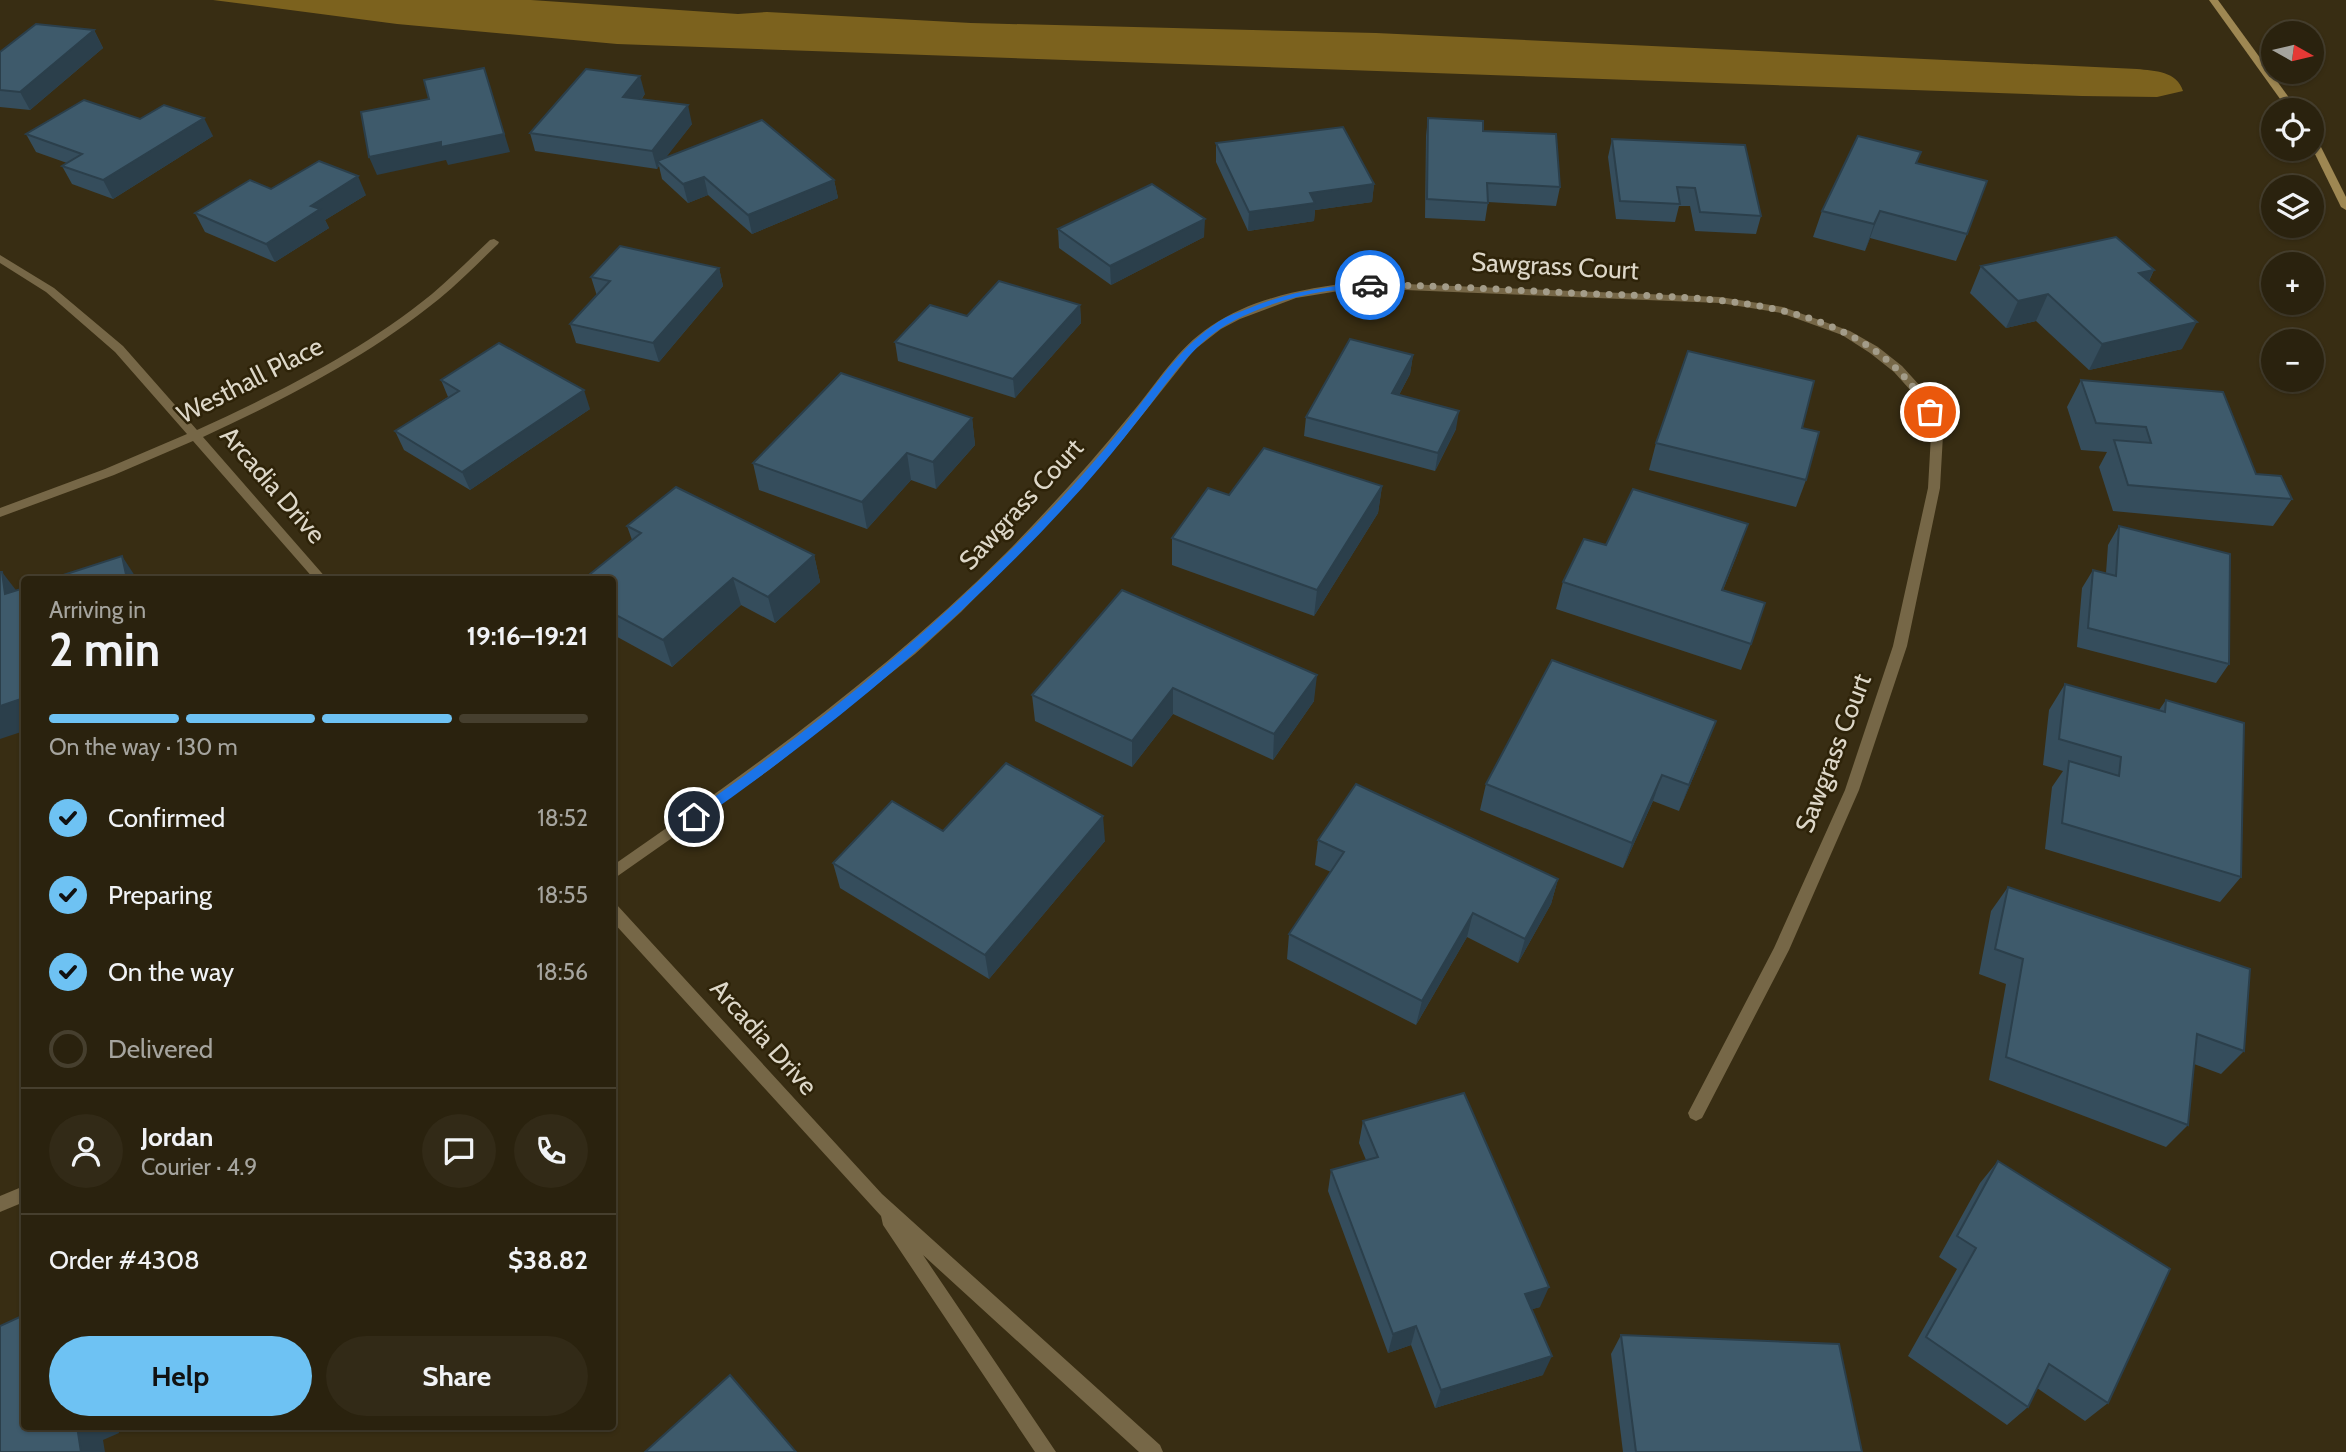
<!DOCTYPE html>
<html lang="en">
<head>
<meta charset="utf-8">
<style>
  :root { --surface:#2a220e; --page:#322a17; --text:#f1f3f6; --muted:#a5a49e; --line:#463f2e; --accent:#6ec2f3 }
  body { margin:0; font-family:Cabin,sans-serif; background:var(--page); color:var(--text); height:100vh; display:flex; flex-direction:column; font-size:26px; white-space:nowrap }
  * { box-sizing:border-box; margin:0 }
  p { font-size:23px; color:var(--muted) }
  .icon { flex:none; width:38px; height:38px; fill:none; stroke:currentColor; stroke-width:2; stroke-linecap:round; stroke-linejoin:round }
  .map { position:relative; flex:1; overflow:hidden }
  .side { position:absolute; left:21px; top:576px; width:595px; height:854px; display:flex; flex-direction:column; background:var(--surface); border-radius:7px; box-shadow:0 2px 5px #0004,0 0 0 2px var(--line) }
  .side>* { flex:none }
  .needle { width:46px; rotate:98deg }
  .fabs { position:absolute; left:2261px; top:21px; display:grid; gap:14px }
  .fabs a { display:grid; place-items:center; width:63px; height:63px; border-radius:50%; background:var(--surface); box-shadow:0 2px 5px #0004,0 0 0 2px var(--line); font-size:35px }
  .pin { position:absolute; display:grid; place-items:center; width:60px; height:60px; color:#fff; margin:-30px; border:4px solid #fff; border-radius:50%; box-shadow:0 2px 7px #0007 }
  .courier { position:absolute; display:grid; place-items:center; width:70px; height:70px; margin:-35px; border:5px solid #1a73e8; border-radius:50%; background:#fff; color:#222; box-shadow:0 2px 9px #0007 }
  .overview em { font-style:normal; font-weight:700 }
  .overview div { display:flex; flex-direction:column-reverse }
  .overview { display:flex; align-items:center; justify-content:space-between; height:119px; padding:0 28px }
  h1 { font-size:46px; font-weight:700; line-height:52px }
  .bar { display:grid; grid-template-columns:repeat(4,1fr); gap:10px 7px; align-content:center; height:84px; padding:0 28px }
  .bar i { height:9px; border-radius:5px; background:var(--line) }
  .bar .selected { background:var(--accent) }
  .bar p { grid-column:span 4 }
  .line { display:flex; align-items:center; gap:18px; padding:0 28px; border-top:2px solid var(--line) }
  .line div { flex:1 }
  .round { display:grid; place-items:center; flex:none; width:74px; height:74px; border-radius:37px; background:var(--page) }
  ol { padding:0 28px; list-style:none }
  li { display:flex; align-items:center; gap:21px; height:77px }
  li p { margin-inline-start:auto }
  li .icon { padding:7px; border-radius:50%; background:var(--accent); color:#111; stroke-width:4 }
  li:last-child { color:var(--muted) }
  li i { width:38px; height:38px; border:4px solid var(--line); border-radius:50% }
  .cta { display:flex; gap:14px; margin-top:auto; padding:14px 28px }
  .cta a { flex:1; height:80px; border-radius:42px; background:var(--accent); color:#111; font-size:28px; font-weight:700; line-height:80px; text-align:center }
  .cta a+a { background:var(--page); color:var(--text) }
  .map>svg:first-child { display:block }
</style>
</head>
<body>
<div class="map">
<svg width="2346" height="1452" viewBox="0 0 2346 1452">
  <rect width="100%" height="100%" fill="#382d13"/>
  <path fill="#7c621e" d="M213 0H531L738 14 767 12 971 23 1376 33 2137 69C2155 71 2177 71 2183 91L2157 97 2082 96 617 44 397 24Z"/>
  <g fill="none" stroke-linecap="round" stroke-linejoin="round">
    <g fill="#766747" fill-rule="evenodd">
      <path d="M494 239 499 242 498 244C478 263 460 282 439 299 369 356 285 399 203 437L327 579H314L193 441 114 475 0 517V508L105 469 187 434 115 352 46 292 0 263V255L54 288 123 346 197 430C278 393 362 351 432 294 452 277 471 258 490 240Z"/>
      <path d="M1357 282 1720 297 1783 307 1850 331 1878 347 1902 366 1921 387 1936 412 1943 435 1940 488 1907 646 1859 790 1789 950 1702 1118 1696 1121 1690 1118 1688 1113 1774 948 1845 790 1893 646 1928 488 1931 435 1924 412 1912 392 1894 372 1870 353 1842 335 1781 313 1720 303 1357 288 1296 298 1240 319 1221 329 1194 350 1124 438 1058 513 961 612 915 654 769 770 612 880V866C751 770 887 672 1006 553 1049 509 1091 463 1130 415 1157 384 1176 349 1211 326 1254 297 1307 288 1357 282Z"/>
      <path d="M612 904 617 905 882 1194 1160 1445 1163 1452H1139L923 1255 1056 1452H1035L883 1225 881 1216 612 921Z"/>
      <path d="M24 1186V1202L0 1212V1196Z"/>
    </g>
    <g fill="#9e8752" fill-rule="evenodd">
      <path d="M2209 0H2218L2298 110H2288Z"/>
      <path d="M2312 136 2317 139 2346 197V210L2341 207 2312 148Z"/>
    </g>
  </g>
  <g fill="#354d5c">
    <path d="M94 30 103 48 30 110 0 107V52Z"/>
    <path d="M645 94 641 100 692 124 665 158 834 180 838 198 752 234 708 195 688 203 662 179 659 166 657 169 535 151 530 133Z"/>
    <path d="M1428 118 1483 131 1560 187 1556 206 1488 202 1485 221 1425 218 1426 136Z"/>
    <path d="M140 119 213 136 113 199 72 184 62 166 67 163 36 152 26 134Z"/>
    <path d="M1612 139 1761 216 1756 234 1695 231 1690 206H1679L1675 222 1616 219 1608 157Z"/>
    <path d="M1216 143 1374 184 1372 202 1315 210 1314 221 1248 231 1216 162Z"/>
    <path d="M1917 163 1967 234 1956 261 1870 238 1865 251 1813 237 1822 211Z"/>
    <path d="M271 189 366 195 325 220 329 228 275 262 205 232 195 213Z"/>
    <path d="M1058 229 1204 237 1111 285 1059 248Z"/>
    <path d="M1981 266 2154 270 2149 281 2182 349 2089 370 2036 321 2006 328 1970 293Z"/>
    <path d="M719 268 723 286 659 362 576 343 570 324 597 296 591 277Z"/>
    <path d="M1080 305 1081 323 1015 398 898 361 895 342 967 316Z"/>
    <path d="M1413 355 1410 374 1399 395 1456 429 1435 471 1304 436 1306 417Z"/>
    <path d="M441 380 590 409 470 490 404 450 395 431 448 397Z"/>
    <path d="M2081 380 2256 474 2292 499 2273 526 2113 511 2099 467 2107 452 2081 450 2067 407Z"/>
    <path d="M972 418 975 445 936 489 911 480 867 529 759 490 753 463Z"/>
    <path d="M1802 428 1806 480 1796 507 1649 470 1656 443Z"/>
    <path d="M1382 486 1378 513 1314 616 1172 565V538Z"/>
    <path d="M627 526 814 555 820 582 775 623 741 605 672 667 612 634V579L632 540Z"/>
    <path d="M2119 526 2229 664 2216 683 2077 647 2082 588 2093 570 2106 573 2108 545Z"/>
    <path d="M1606 545 1739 550 1723 590 1751 644 1741 670 1556 609 1563 582Z"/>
    <path d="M1122 590 1314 701 1273 760 1173 714 1132 767 1035 721 1032 695Z"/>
    <path d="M2065 684 2159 710 2166 700 2241 877 2220 902 2045 849 2052 787 2063 771 2043 765 2049 710Z"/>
    <path d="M1706 747 1679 811 1653 801 1623 868 1480 810 1486 784Z"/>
    <path d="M943 831 1105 841 989 979 840 888 833 863Z"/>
    <path d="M1318 840 1558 879 1551 904 1518 963 1467 937 1416 1025 1287 959 1289 934 1331 872 1315 865Z"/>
    <path d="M2008 887 2244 1051 2221 1074 2194 1064 2188 1125 2166 1147 1989 1080 2006 984 1979 974 1991 911Z"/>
    <path d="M1363 1121 1540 1307 1532 1309 1543 1375 1435 1408 1411 1345 1388 1353 1328 1191 1331 1170 1366 1160 1359 1143Z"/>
    <path d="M1998 1161 2108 1403 2085 1421 2037 1388 2028 1407 2007 1425 1908 1356 1957 1269 1939 1257 1980 1183Z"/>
    <path d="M1621 1335 1862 1452H1623L1611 1354Z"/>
  </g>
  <g fill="#2b3f4b">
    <path d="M94 30 103 48 30 110 20 92Z"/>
    <path d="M484 68 510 152 448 165 446 160 377 175 369 157Z"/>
    <path d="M640 76 645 94 628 116 623 97Z"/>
    <path d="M688 105 692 124 661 164 657 161 659 166 657 169 652 151Z"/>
    <path d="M204 118 213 136 113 199 103 180Z"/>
    <path d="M358 176 366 195 325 220 329 228 275 262 266 244 311 206Z"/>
    <path d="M704 177 708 195 688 203 683 184Z"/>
    <path d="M834 180 838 198 752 234 748 215Z"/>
    <path d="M1374 184 1372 202 1315 210 1314 221 1248 231 1249 212 1310 193Z"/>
    <path d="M1880 211 1870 238 1865 251 1874 224Z"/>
    <path d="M1205 219 1204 237 1111 285 1110 266Z"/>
    <path d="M719 268 723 286 659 362 653 343Z"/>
    <path d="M2154 270 2141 296 2139 273Z"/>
    <path d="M2048 294 2036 321 2006 328 2018 301Z"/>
    <path d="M1080 305 1081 323 1015 398 1013 379Z"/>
    <path d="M2197 322 2182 349 2089 370 2102 344Z"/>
    <path d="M1413 355 1410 374 1390 412 1392 393Z"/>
    <path d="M584 390 590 409 470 490 462 472Z"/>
    <path d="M1459 411 1456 429 1435 471 1438 453Z"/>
    <path d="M972 418 975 445 936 489 933 462Z"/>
    <path d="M907 453 911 480 867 529 862 502Z"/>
    <path d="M1382 486 1378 513 1314 616 1317 590Z"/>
    <path d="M814 555 820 582 775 623 768 597Z"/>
    <path d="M122 556 137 579H127Z"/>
    <path d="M2 572 22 598 5 594Z"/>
    <path d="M733 578 741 605 672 667 663 640Z"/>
    <path d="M1317 675 1314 701 1273 760 1274 734Z"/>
    <path d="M1173 688V714L1132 767V741Z"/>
    <path d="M24 698V731L0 739V706Z"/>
    <path d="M1716 721 1706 747 1679 811 1689 785Z"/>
    <path d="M1662 775 1653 801 1623 868 1632 843Z"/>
    <path d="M1103 816 1105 841 989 979 985 955Z"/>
    <path d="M1558 879 1551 904 1518 963 1525 939Z"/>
    <path d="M1473 913 1467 937 1416 1025 1422 1001Z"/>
    <path d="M1549 1287 1540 1307 1517 1314 1525 1294Z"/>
    <path d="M1416 1326 1411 1345 1388 1353 1393 1334Z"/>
    <path d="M1552 1356 1543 1375 1435 1408 1441 1390Z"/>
    <path d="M77 1426H118L119 1433 103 1440 105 1452H81Z"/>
  </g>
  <g fill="#3e5a6b" stroke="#2b3f4b" stroke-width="2">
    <path d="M36 24 94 30 20 92 0 90V52Z"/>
    <path d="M484 68 504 134 441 147V142L369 157 361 112 429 99 424 80Z"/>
    <path d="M586 69 640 76 623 97 688 105 652 151 530 133Z"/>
    <path d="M84 100 140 119 164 105 204 118 103 180 62 166 82 154 26 134Z"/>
    <path d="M1428 118 1483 121V131L1556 134 1560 187 1487 183 1488 203 1427 199Z"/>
    <path d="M762 120 834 180 748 215 704 177 683 184 657 161Z"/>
    <path d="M1343 127 1374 184 1310 193 1315 203 1249 212 1216 143Z"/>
    <path d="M1858 136 1921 152 1916 163 1987 181 1967 234 1880 211 1874 224 1822 211Z"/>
    <path d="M1612 139 1745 145 1761 216 1700 212 1695 188 1677 187 1680 204 1620 201Z"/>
    <path d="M319 161 358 176 311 206 320 209 266 244 195 213 250 180 271 189Z"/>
    <path d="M1152 184 1205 219 1110 266 1058 229Z"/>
    <path d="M2116 237 2154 270 2139 273 2197 322 2102 344 2048 294 2018 301 1981 266Z"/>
    <path d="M620 246 719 268 653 343 570 324 610 281 591 277Z"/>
    <path d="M999 281 1080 305 1013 379 895 342 930 305 967 316Z"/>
    <path d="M1350 339 1413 355 1392 393 1459 411 1438 453 1306 417Z"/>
    <path d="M499 343 584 390 462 472 395 431 459 391 441 380Z"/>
    <path d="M1688 351 1814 381 1802 428 1819 432 1806 480 1656 443Z"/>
    <path d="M841 373 972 418 933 462 907 453 862 502 753 463Z"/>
    <path d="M2081 380 2223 392 2256 474 2281 476 2292 499 2128 485 2114 440 2151 443 2146 427 2096 423Z"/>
    <path d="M1264 448 1382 486 1317 590 1172 538 1208 488 1229 495Z"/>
    <path d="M676 487 814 555 768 597 733 578 663 640 612 613V579H584L641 533 627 526Z"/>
    <path d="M1633 489 1748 524 1722 590 1765 603 1751 644 1563 582 1584 539 1606 545Z"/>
    <path d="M2119 526 2230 554 2229 664 2088 628 2093 570 2116 576Z"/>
    <path d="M122 556 127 579H51Z"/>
    <path d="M0 572H2L5 594 24 588V698L0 706Z"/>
    <path d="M1122 590 1317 675 1274 734 1173 688 1132 741 1032 695Z"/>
    <path d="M1552 660 1716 721 1689 785 1662 775 1632 843 1486 784Z"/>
    <path d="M2065 684 2165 712 2166 700 2244 723 2241 877 2062 823 2069 761 2119 776 2121 757 2059 739Z"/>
    <path d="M1006 763 1103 816 985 955 833 863 892 801 943 831Z"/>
    <path d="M1356 784 1558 879 1525 939 1473 913 1422 1001 1289 934 1344 852 1318 840Z"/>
    <path d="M2008 887 2250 969 2244 1051 2197 1034 2188 1125 2006 1057 2023 959 1995 949Z"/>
    <path d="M1464 1093 1549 1287 1525 1294 1552 1356 1441 1390 1416 1326 1393 1334 1331 1170 1378 1157 1363 1121Z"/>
    <path d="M1998 1161 2170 1269 2108 1403 2049 1364 2028 1407 1926 1337 1976 1248 1957 1236Z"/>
    <path d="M24 1315V1426H77L81 1452H0V1326Z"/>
    <path d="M1621 1335 1839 1344 1862 1452H1636Z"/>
    <path d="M730 1375 796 1452H645Z"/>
  </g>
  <path fill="#1a73e8" d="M1370 283H1373V287C1356 290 1338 289 1321 292 1290 297 1253 309 1226 325 1192 346 1173 375 1150 405 1125 437 1099 470 1072 499 961 621 833 727 698 821H690V814C825 721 952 615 1064 495 1091 466 1118 434 1142 402 1166 371 1185 344 1218 322 1227 316 1237 313 1247 309 1288 292 1326 286 1370 283Z"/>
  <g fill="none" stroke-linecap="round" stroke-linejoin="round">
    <path stroke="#a39c89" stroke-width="7" stroke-dasharray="0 12.6" d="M1370 285C1438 285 1506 290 1573 293 1697 299 1859 288 1930 412"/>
  </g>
  <g text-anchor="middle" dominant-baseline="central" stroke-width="5" stroke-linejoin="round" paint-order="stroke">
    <g font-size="26" fill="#ddd7c8" stroke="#2e2309">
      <text transform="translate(1555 266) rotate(3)">Sawgrass Court</text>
      <text transform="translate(250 380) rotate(-27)">Westhall Place</text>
      <text transform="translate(273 485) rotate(49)">Arcadia Drive</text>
      <text transform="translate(1021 504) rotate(-47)">Sawgrass Court</text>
      <text transform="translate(1833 753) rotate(-69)">Sawgrass Court</text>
      <text transform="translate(764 1037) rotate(48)">Arcadia Drive</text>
    </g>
  </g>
</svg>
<div class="fabs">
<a><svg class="needle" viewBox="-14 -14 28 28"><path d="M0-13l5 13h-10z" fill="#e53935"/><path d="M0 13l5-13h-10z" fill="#a5a49e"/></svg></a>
<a><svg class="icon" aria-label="locate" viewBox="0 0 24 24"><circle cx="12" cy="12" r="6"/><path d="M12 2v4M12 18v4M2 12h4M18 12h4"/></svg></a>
<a><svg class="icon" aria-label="layers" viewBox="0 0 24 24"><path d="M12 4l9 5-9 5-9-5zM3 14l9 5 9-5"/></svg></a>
<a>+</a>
<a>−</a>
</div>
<div class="pin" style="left:1930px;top:412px;background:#ea580c"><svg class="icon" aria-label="bag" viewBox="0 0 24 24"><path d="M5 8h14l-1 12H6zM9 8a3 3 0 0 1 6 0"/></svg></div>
<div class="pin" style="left:694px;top:817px;background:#1f2937"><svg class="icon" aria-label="home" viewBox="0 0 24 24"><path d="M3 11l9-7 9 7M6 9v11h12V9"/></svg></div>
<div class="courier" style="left:1370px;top:285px"><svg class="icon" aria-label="car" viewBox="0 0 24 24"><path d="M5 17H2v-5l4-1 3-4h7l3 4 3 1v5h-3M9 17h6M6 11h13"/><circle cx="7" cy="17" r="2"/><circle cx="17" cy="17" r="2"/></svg></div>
<section class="side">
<div class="overview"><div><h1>2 min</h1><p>Arriving in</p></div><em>19:16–19:21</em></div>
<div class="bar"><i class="selected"></i><i class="selected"></i><i class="selected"></i><i></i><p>On the way · 130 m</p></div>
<ol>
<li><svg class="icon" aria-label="check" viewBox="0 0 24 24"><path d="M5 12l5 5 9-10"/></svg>Confirmed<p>18:52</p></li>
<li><svg class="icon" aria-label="check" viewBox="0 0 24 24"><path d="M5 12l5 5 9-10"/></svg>Preparing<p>18:55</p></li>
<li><svg class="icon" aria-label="check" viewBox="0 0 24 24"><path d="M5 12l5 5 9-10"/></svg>On the way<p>18:56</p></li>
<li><i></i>Delivered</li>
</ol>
<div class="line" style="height:126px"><a class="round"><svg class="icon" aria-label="person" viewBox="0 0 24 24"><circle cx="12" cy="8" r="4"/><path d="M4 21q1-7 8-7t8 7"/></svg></a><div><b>Jordan</b><p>Courier · 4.9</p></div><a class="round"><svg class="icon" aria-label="chat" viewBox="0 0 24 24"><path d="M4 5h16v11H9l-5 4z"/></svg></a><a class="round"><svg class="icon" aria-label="phone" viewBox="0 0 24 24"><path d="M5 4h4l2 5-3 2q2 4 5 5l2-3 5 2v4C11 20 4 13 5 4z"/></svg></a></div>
<div class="line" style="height:91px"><div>Order #4308</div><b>$38.82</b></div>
<div class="cta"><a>Help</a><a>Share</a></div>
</section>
</div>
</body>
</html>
